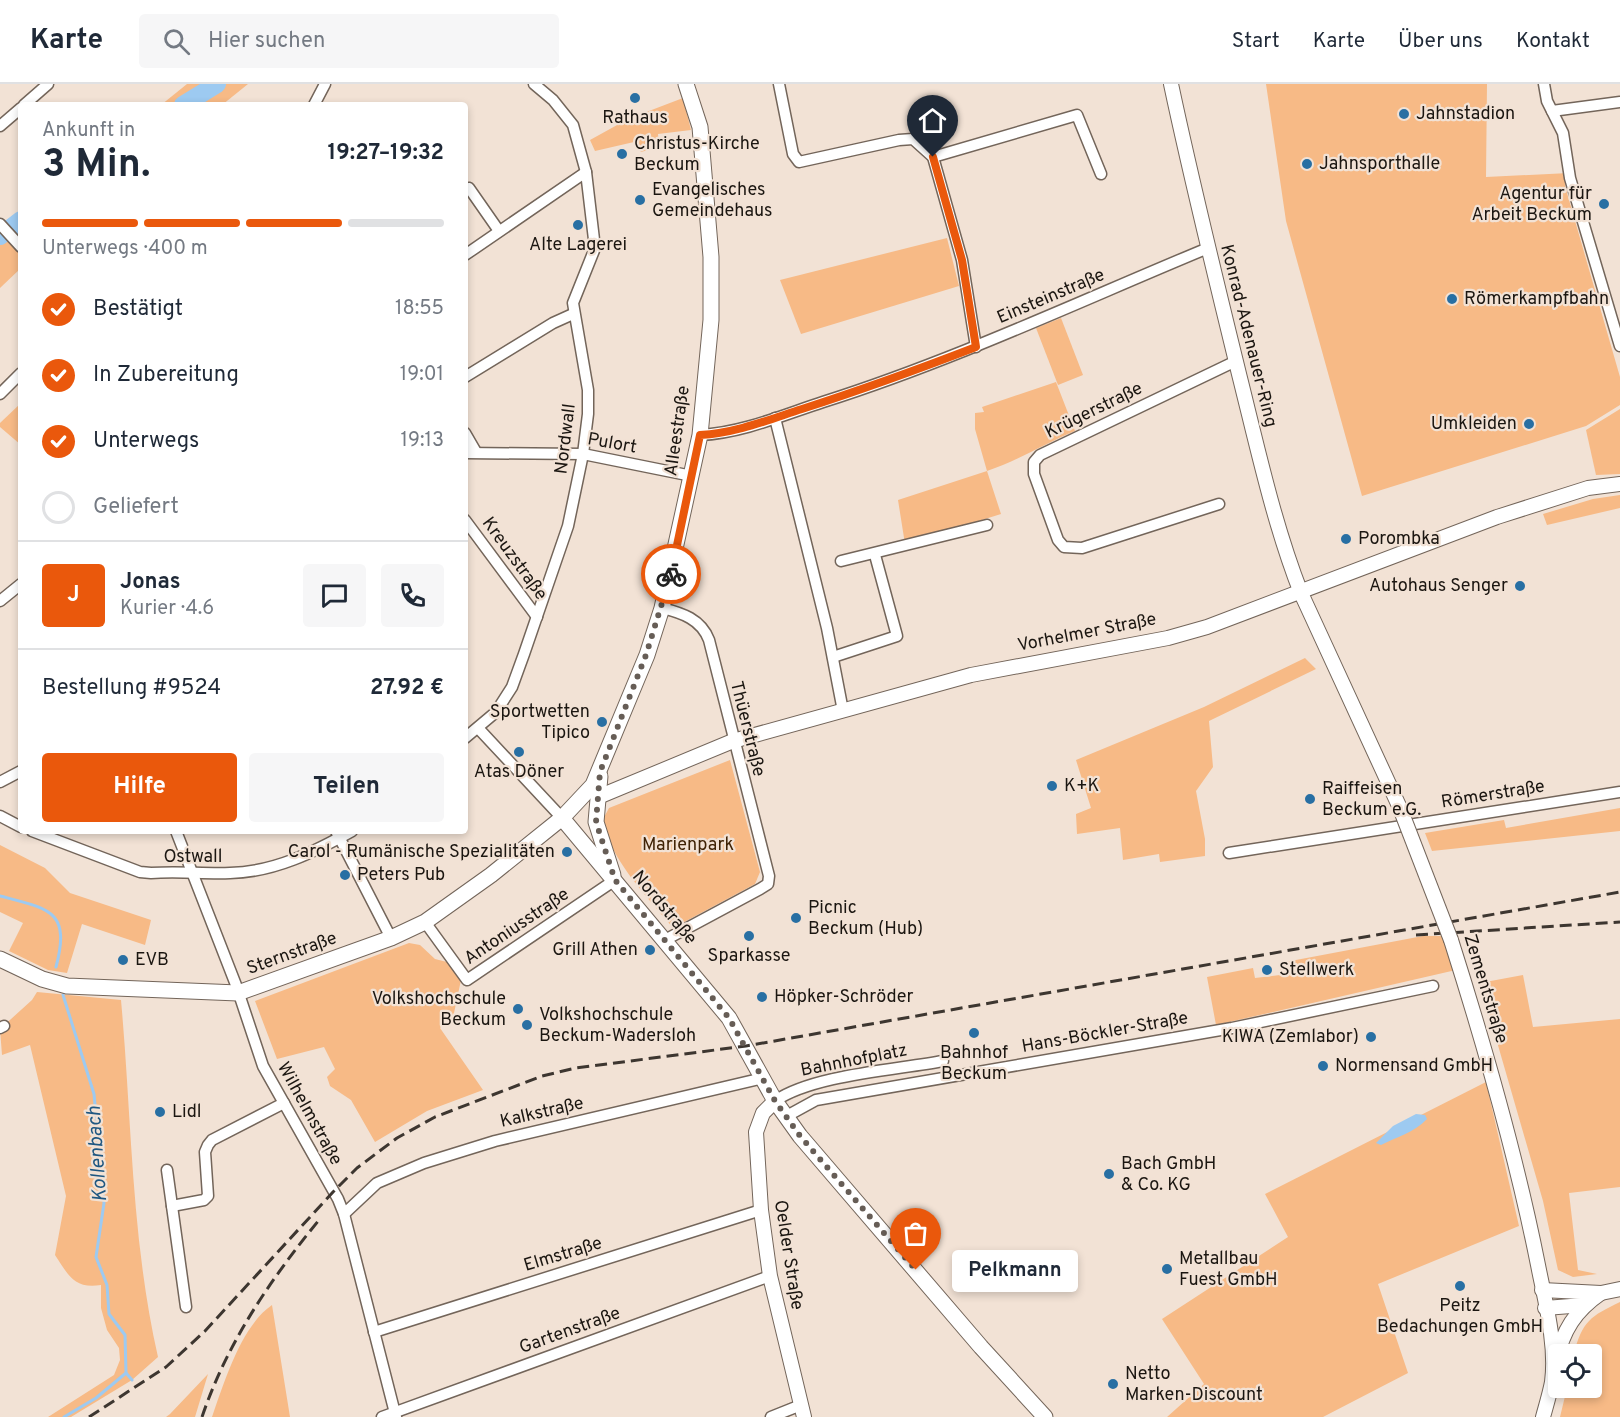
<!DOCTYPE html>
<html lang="de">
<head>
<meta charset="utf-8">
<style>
  :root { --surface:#fff; --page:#f6f6f7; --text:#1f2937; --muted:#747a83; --line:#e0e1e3; --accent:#ea580c }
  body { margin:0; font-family:Overpass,sans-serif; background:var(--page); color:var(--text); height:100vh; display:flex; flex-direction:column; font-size:22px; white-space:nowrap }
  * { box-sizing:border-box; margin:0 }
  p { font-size:20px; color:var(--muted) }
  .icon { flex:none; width:33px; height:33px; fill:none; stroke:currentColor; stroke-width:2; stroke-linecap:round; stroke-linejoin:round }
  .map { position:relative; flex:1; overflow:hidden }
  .sheet { position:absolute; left:18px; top:18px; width:450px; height:732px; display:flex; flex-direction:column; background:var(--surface); border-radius:6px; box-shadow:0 3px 9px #0003 }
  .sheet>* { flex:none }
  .fabs { position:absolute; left:1548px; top:1260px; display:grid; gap:12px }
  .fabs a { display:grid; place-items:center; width:54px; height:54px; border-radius:6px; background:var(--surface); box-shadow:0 3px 9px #0003; font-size:30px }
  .pin { position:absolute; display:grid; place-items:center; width:51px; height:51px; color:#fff; margin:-62px -26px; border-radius:50% 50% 50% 0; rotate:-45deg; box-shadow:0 0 6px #0007 }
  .pin .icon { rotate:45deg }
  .courier { position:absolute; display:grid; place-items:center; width:60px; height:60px; margin:-30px; border:4px solid #ea580c; border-radius:50%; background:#fff; color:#222; box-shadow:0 2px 8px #0007 }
  .bubble { position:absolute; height:42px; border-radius:6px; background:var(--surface); box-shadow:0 3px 9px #0003; font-size:20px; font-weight:700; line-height:42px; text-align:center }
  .headline em { font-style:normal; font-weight:700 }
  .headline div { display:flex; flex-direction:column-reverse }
  .headline { display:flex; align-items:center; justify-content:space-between; height:102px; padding:0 24px }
  h1 { font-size:39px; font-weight:700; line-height:45px }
  .bar { display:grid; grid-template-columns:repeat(4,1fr); gap:9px 6px; align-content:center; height:72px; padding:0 24px }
  .bar i { height:8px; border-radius:4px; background:var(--line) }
  .bar .selected { background:var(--accent) }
  .bar p { grid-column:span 4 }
  .line { display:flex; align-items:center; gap:15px; padding:0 24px; border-top:2px solid var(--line) }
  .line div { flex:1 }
  .round { display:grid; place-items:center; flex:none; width:63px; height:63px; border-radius:6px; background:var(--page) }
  ol { padding:0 24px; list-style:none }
  li { display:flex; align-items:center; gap:18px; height:66px }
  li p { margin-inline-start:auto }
  li .icon { padding:6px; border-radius:50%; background:var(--accent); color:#fff; stroke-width:4 }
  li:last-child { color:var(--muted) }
  li i { width:33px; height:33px; border:3px solid var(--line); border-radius:50% }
  .primary-button { display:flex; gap:12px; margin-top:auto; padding:12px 24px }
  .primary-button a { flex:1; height:69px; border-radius:6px; background:var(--accent); color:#fff; font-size:24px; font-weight:700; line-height:69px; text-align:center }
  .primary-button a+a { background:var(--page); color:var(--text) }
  header { display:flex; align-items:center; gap:36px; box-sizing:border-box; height:84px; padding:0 30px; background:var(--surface); border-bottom:2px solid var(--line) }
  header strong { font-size:28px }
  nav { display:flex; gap:33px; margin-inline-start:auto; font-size:21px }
  .search { width:420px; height:54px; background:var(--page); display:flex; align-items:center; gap:15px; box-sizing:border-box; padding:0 21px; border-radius:6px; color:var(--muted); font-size:22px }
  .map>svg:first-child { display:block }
</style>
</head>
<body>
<header>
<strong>Karte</strong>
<div class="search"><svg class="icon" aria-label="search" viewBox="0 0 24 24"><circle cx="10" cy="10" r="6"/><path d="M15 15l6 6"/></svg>Hier suchen</div>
<nav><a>Start</a><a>Karte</a><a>Über uns</a><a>Kontakt</a></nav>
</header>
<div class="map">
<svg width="1620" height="1333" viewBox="0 0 1620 1333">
  <rect width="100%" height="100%" fill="#f2e2d5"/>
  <g fill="#f7ba86">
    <path d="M187 0H248L222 21H161Z"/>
    <path d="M1266 0H1487L1486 93 1569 89 1565 102 1620 293V321L1586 342 1362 412 1286 137Z"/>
    <path d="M683 14 691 46 658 50 659 63 641 68 634 58 595 67 590 56 628 35Z"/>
    <path d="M0 149 21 171V184L0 204Z"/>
    <path d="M947 154 959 202 801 250 780 196Z"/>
    <path d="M1061 234 1083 291 1058 301 1036 244Z"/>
    <path d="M1056 298 1075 347C1044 360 1019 376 987 387L1001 430 905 460 898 416 987 387 975 345V329L984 328 982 323Z"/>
    <path d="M21 319V361L0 343V339Z"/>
    <path d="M1620 325V390L1596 391 1586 346Z"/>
    <path d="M1620 411V424L1547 441 1543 430 1593 415Z"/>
    <path d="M1305 574 1316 585 1209 637 1213 683 1196 707 1205 755V772L1160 778 1159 770 1123 776 1120 744 1077 750 1076 730 1091 724 1076 676 1204 623Z"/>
    <path d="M730 676 760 788 755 800 673 844C646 811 613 779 602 737L609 724Z"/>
    <path d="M1620 724V747L1432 767 1425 749 1504 736 1506 744Z"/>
    <path d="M0 761 45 784 70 809 151 836 145 861 82 840 67 889 48 886 9 867 23 839 0 828Z"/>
    <path d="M1423 852H1445L1456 886 1216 941 1207 893 1253 884 1255 894 1280 891V879Z"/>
    <path d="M409 859 420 861 435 875 447 878 461 896 454 929 440 944 483 1006 427 1027 375 1058 351 1016 330 1002 327 993 335 985 324 963 277 975 255 917Z"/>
    <path d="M1523 891 1533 943 1620 935V1103L1569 1109 1578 1186 1597 1190 1573 1193 1558 1186 1543 1117 1480 899Z"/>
    <path d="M37 908 121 916C132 1037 131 1154 158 1273L132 1296 71 1333H48L114 1291 120 1276 119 1264 107 1246 101 1224V1201C74 1205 69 1192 55 1171L66 1112 30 961 2 971 0 945 32 916Z"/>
    <path d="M1486 998 1519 1142 1378 1200 1408 1289 1323 1333H1167L1204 1300 1162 1235 1288 1153 1265 1110Z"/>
    <path d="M1620 1218V1333H1560L1567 1304H1592V1270H1574C1582 1237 1591 1232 1620 1218Z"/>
    <path d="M272 1221 290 1333H212C224 1299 241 1242 272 1221Z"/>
    <path d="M208 1290 195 1333H166L170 1330Z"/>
  </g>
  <path fill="#9dcaf1" d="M1416 1030 1425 1031 1427 1035C1414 1049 1396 1053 1381 1061L1376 1059 1393 1042Z"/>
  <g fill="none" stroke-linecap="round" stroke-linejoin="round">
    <g stroke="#9dcaf1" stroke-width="3">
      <path d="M0 812C49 825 71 826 56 883"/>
      <path d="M63 911 94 1010 104 1119 96 1173 107 1201 109 1230 125 1251 126 1289 132 1296"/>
      <path d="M64 1333 96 1314 126 1289"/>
    </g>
    <g stroke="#9dcaf1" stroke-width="18">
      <path d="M183 21 217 0"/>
      <path d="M0 152 21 136"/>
    </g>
    <defs>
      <g id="minor">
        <path d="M779 0 793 70 799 78 899 56 913 55 933 73 962 176 976 263"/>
        <path d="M1544 0 1547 17 1563 49 1570 94 1620 262"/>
        <path d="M24 21 48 0"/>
        <path d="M314 21 325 0"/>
        <path d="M1552 27 1620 18"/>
        <path d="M0 42 21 24"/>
        <path d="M933 73 1077 31 1101 90"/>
        <path d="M469 104 499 147"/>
        <path d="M0 140 21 163"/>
        <path d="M465 171 586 88"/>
        <path d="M465 293 553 239 573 230"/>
        <path d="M0 310 21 289"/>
        <path d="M775 334 827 544 843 627"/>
        <path d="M465 349 476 368"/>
        <path d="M700 351C742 349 783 331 823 318 955 276 1080 217 1208 164"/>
        <path d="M465 369 583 370 692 392"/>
        <path d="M1219 420 1082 464 1064 463 1058 456 1034 390V378L1040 371 1236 277"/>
        <path d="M465 436 537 533"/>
        <path d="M841 477 987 441"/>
        <path d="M0 517 21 500"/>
        <path d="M662 524C682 529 701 535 709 556L769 792 768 800 760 805 665 856"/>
        <path d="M833 573 897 552 875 471"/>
        <path d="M478 644 562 734"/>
        <path d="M465 654 496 628 512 603 524 570 568 442 583 370 588 330V306L573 219 595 164 586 88 573 41 553 16 534 0"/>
        <path d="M0 698 21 687"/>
        <path d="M0 732 21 743"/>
        <path d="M32 747 140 788 151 789C178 787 204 790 230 789 275 788 314 768 352 747"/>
        <path d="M176 747 236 901 263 982 338 1115 344 1130 396 1333"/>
        <path d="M336 747 391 854"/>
        <path d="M1229 769 1620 708"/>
        <path d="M425 838 467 896 615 796"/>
        <path d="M0 944 4 942"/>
        <path d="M775 1017C813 991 895 986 943 977"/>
        <path d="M785 1033 816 1016 1232 944 1433 902"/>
        <path d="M167 1086 186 1223"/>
        <path d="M172 1122 204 1116 208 1112 205 1068 208 1061 212 1056 284 1019"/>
        <path d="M344 1130 377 1099 424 1079 495 1057 763 994"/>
        <path d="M374 1248 761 1126"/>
        <path d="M382 1333 770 1192"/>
        <path d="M771 1333 801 1321"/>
      </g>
      <g id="tertiary">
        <path d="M1171 0C1192 99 1216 196 1240 294 1258 366 1274 440 1301 509L1400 724"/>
        <path d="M598 713 733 657 971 591 1168 554 1207 543 1497 433 1588 404 1620 400"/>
        <path d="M1451 856C1485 963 1516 1070 1538 1181 1545 1217 1557 1261 1552 1298 1550 1309 1546 1322 1543 1333"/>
        <path d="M775 1017 763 1029 756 1048 761 1126 770 1192 804 1333"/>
        <path d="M1542 1206 1601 1209 1620 1205"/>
        <path d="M1545 1224 1584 1221"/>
        <path d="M1556 1277C1563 1246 1575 1227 1601 1209"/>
      </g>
      <g id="secondary">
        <path d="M600 692 596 738 613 791"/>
        <path d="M562 734 729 934 775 1017 800 1052 981 1263 1045 1333"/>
        <path d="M0 875 42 895 67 902 238 909 391 854 425 838 491 791 562 734 593 701 647 571 662 524 700 351 711 236V173L700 43 686 0"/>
      </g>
    </defs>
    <use href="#minor" stroke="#73655a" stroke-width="13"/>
    <use href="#tertiary" stroke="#73655a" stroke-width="16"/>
    <use href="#secondary" stroke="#73655a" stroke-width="17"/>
    <use href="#minor" stroke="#fff" stroke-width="10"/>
    <use href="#tertiary" stroke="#fff" stroke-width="14"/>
    <use href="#secondary" stroke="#fff" stroke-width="15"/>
    <g stroke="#3d3630" stroke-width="3" stroke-dasharray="12 6" stroke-linecap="butt">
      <path d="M1416 851 1620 838"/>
      <path d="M89 1333 166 1283 205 1247 333 1108 357 1084 397 1054 435 1033 542 992 576 984 746 962 1620 808"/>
      <path d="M202 1333C227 1259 270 1196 319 1136"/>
    </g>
    <defs>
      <path id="tertiary-bridge" d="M1400 724 1451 856"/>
    </defs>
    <use href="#tertiary-bridge" stroke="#73655a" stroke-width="16" stroke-linecap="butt"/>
    <use href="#tertiary-bridge" stroke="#fff" stroke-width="14"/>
  </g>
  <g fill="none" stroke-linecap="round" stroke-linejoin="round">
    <path stroke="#665d56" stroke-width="6" stroke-dasharray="0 10.8" d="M671 490 646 571 600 688 596 738 615 796 729 934 775 1017 800 1052 916 1186"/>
    <path stroke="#ea580c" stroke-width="8" d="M671 490 700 351C736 349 768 336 802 325 861 306 919 285 976 263L962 176 933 73"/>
  </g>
  <g fill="#286fa3" stroke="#f2e2d5" stroke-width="2">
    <circle cx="635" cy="14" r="6"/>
    <circle cx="1404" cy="30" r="6"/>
    <circle cx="622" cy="70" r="6"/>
    <circle cx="1307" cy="80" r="6"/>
    <circle cx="640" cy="116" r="6"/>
    <circle cx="1604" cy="120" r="6"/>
    <circle cx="578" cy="141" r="6"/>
    <circle cx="1452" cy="215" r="6"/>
    <circle cx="1529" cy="340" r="6"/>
    <circle cx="1346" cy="455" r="6"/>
    <circle cx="1520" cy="502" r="6"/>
    <circle cx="602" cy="638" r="6"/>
    <circle cx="519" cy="668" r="6"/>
    <circle cx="1052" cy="702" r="6"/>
    <circle cx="1310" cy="715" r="6"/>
    <circle cx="567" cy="768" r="6"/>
    <circle cx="345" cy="791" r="6"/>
    <circle cx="796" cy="834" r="6"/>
    <circle cx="749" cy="852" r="6"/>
    <circle cx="650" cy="866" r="6"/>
    <circle cx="123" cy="876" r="6"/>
    <circle cx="1267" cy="886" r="6"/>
    <circle cx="762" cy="913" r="6"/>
    <circle cx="518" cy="925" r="6"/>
    <circle cx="527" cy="941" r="6"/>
    <circle cx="974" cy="949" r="6"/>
    <circle cx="1371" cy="953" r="6"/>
    <circle cx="1323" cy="982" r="6"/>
    <circle cx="160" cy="1028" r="6"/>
    <circle cx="1109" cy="1090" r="6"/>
    <circle cx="1167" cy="1185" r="6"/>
    <circle cx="1460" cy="1202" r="6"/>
    <circle cx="1113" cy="1300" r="6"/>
  </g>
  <g text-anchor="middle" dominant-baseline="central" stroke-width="4.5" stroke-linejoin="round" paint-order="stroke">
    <g font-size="18" fill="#1b1611" stroke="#f2e2d5" text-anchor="start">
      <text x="1416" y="30">Jahnstadion</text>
      <text x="635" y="34" text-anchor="middle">Rathaus</text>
      <text x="634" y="60">Christus-Kirche<tspan x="634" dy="21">Beckum</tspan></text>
      <text x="1319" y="80">Jahnsporthalle</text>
      <text x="652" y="106">Evangelisches<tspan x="652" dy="21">Gemeindehaus</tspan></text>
      <text x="1592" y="110" text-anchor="end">Agentur für<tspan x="1592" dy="21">Arbeit Beckum</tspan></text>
      <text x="578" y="161" text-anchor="middle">Alte Lagerei</text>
      <text x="1464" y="215">Römerkampfbahn</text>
      <text x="1517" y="340" text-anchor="end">Umkleiden</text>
      <text x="1358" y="455">Porombka</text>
      <text x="1508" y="502" text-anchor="end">Autohaus Senger</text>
      <text x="590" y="628" text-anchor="end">Sportwetten<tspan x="590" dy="21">Tipico</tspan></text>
      <text x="519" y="688" text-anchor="middle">Atas Döner</text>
      <text x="1064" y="702">K+K</text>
      <text x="1322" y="705">Raiffeisen<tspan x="1322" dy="21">Beckum e.G.</tspan></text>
      <text x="555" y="768" text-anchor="end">Carol - Rumänische Spezialitäten</text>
      <text x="357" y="791">Peters Pub</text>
      <text x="808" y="824">Picnic<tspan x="808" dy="21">Beckum (Hub)</tspan></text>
      <text x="638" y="866" text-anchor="end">Grill Athen</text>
      <text x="749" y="872" text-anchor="middle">Sparkasse</text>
      <text x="135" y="876">EVB</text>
      <text x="1279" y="886">Stellwerk</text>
      <text x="774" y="913">Höpker-Schröder</text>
      <text x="506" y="915" text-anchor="end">Volkshochschule<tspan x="506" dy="21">Beckum</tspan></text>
      <text x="539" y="931">Volkshochschule<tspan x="539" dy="21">Beckum-Wadersloh</tspan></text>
      <text x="1359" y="953" text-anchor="end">KIWA (Zemlabor)</text>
      <text x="974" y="969" text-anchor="middle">Bahnhof<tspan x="974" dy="21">Beckum</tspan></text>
      <text x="1335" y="982">Normensand GmbH</text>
      <text x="172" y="1028">Lidl</text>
      <text x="1121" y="1080">Bach GmbH<tspan x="1121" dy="21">&amp; Co. KG</tspan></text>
      <text x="1179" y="1175">Metallbau<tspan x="1179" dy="21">Fuest GmbH</tspan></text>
      <text x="1460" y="1222" text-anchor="middle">Peitz<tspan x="1460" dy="21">Bedachungen GmbH</tspan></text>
      <text x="1125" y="1290">Netto<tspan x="1125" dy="21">Marken-Discount</tspan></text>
    </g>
    <g font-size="18" fill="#1b1611" stroke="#f2e2d5">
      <text transform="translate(1051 213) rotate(-23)">Einsteinstraße</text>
      <text transform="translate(1248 252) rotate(76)">Konrad-Adenauer-Ring</text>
      <text transform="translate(1094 327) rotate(-26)">Krügerstraße</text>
      <text transform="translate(678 347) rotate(-82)">Alleestraße</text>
      <text transform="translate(566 355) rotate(-83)">Nordwall</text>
      <text transform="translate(612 360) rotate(10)">Pulort</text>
      <text transform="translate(514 475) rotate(54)">Kreuzstraße</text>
      <text transform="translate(1087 549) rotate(-11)">Vorhelmer Straße</text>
      <text transform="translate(747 645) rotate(76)">Thüerstraße</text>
      <text transform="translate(1493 711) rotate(-9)">Römerstraße</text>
      <text x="193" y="773">Ostwall</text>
      <text transform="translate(664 824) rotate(50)">Nordstraße</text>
      <text transform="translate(517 843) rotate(-34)">Antoniusstraße</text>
      <text transform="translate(292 870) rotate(-20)">Sternstraße</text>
      <text transform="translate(1485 905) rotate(73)">Zementstraße</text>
      <text transform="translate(1105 949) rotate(-10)">Hans-Böckler-Straße</text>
      <text transform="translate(854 977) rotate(-11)">Bahnhofplatz</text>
      <text transform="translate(542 1029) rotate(-13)">Kalkstraße</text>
      <text transform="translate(309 1030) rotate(61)">Wilhelmstraße</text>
      <text transform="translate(563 1171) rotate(-17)">Elmstraße</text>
      <text transform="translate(788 1171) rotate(81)">Oelder Straße</text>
      <text transform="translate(570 1247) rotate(-20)">Gartenstraße</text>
    </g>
    <g font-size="18" fill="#3f2205" stroke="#f2e2d5">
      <text x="688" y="761">Marienpark</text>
    </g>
    <g font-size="20" font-style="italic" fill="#1f5781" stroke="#f2e2d5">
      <text transform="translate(98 1070) rotate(-94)">Kollenbach</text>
    </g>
  </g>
</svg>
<div class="fabs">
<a><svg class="icon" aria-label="locate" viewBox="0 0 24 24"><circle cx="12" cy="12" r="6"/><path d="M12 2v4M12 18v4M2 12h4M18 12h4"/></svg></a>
</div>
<div class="pin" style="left:916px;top:1186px;background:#ea580c"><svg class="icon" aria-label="bag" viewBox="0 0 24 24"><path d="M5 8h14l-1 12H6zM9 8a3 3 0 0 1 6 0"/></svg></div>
<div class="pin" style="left:933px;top:73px;background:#1f2937"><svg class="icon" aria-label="home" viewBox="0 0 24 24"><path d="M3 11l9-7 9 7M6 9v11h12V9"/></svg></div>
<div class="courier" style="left:671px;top:490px"><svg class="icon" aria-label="bike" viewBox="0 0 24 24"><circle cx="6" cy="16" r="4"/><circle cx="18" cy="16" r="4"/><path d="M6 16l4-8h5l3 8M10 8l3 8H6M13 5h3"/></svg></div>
<div class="bubble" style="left:952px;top:1166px;width:126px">Pelkmann</div>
<section class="sheet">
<div class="headline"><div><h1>3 Min.</h1><p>Ankunft in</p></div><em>19:27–19:32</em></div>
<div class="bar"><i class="selected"></i><i class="selected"></i><i class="selected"></i><i></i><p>Unterwegs · 400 m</p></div>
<ol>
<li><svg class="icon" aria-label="check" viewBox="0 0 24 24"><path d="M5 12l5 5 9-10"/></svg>Bestätigt<p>18:55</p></li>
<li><svg class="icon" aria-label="check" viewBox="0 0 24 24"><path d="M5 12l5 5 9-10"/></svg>In Zubereitung<p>19:01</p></li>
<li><svg class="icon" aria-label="check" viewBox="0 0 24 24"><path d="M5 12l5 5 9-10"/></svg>Unterwegs<p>19:13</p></li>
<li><i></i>Geliefert</li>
</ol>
<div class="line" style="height:108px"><b class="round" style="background:var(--accent);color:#fff">J</b><div><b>Jonas</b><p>Kurier · 4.6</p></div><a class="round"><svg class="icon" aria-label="chat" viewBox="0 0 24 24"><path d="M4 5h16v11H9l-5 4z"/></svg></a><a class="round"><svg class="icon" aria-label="phone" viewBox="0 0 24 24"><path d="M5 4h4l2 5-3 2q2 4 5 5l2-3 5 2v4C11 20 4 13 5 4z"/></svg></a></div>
<div class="line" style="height:78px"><div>Bestellung #9524</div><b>27.92 €</b></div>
<div class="primary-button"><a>Hilfe</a><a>Teilen</a></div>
</section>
</div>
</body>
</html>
